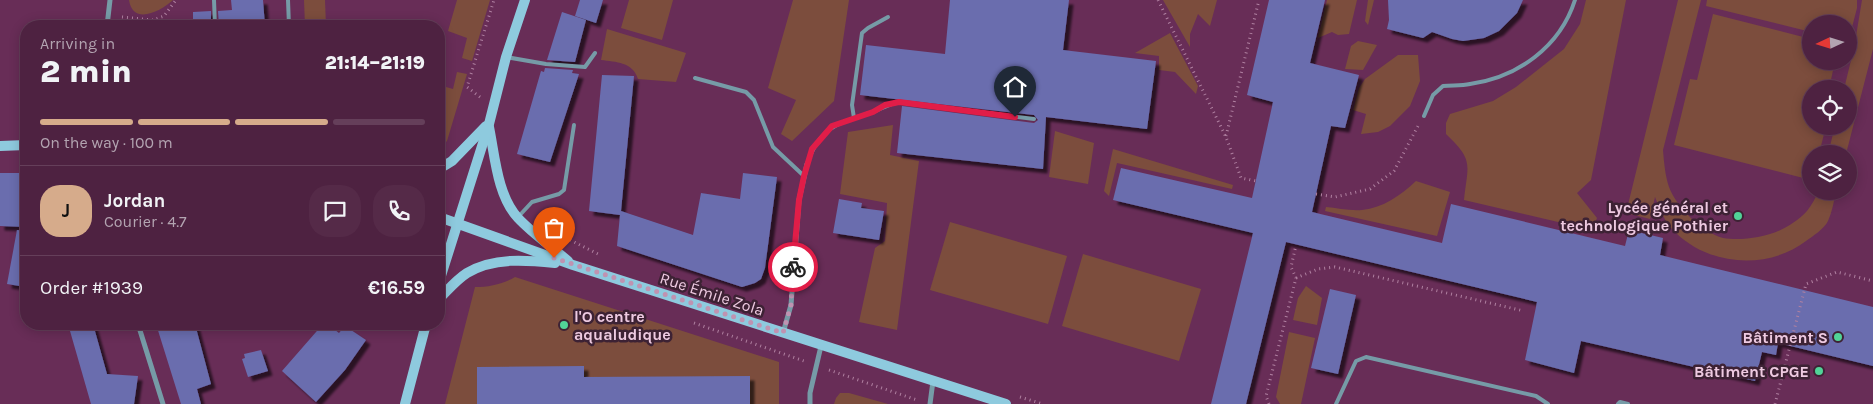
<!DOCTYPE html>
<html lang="en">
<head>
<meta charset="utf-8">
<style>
  :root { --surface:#4e2241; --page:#552a48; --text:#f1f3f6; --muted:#b3a4b1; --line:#653f5a; --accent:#d6ab8b }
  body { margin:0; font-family:Karla,sans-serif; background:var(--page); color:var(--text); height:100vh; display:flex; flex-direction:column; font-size:19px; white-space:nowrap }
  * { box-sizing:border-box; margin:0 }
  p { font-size:16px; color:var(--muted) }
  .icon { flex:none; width:28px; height:28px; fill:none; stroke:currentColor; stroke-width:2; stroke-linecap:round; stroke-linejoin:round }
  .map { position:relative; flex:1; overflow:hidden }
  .details { position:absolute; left:20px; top:20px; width:425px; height:310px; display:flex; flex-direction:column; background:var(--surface); border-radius:20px; box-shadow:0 2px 12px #0003,0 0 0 1px var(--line) }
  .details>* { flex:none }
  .needle { width:32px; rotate:266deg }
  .controls { position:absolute; left:1802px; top:15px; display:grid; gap:10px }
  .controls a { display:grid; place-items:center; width:55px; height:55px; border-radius:50%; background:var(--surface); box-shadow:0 2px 12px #0003,0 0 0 1px var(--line); font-size:25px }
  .pin { position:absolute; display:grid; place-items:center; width:42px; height:42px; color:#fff; margin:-51px -21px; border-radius:50% 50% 50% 0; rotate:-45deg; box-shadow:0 0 5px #0007 }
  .pin .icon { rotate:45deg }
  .courier { position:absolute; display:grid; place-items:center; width:50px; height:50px; margin:-25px; border:4px solid #e11d48; border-radius:50%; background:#fff; color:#222; box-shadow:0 1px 6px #0007 }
  .headline em { font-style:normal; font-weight:800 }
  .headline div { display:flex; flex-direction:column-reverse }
  .headline { display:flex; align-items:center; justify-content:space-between; height:85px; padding:0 20px }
  h1 { font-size:32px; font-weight:800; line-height:38px }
  .bar { display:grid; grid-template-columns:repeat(4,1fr); gap:8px 5px; align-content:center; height:60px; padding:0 20px }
  .bar i { height:6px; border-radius:4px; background:var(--line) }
  .bar .on { background:var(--accent) }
  .bar p { grid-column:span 4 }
  .line { display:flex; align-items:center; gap:12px; padding:0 20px; border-top:1px solid var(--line) }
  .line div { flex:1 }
  .round { display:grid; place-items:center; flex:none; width:52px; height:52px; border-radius:20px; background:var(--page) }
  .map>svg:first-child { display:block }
</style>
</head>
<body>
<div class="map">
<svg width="1873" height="404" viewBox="0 0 1873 404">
  <defs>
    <filter id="shadow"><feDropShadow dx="4.5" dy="4.5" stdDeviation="1" flood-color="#0009"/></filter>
  </defs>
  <rect width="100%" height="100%" fill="#682d57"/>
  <g fill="#7c4d3d">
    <path d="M129 0H173C161 11 133 26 129 0Z"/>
    <path d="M304 0H325L326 26H305Z"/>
    <path d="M457 0H490L472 61 462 58 467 38 448 31Z"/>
    <path d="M629 0H673L662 40 621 28Z"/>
    <path d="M793 0H849L834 101 792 141 781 134 796 100 768 88Z"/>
    <path d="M1163 0H1217L1210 26 1198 14 1190 34V47Z"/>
    <path d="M1327 0H1357L1349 34 1338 35 1332 32 1318 38Z"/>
    <path d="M1368 0H1374L1368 25 1365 21Z"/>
    <path d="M1586 0H1626L1591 180 1577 193 1597 218 1592 230 1464 200C1468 163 1474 161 1446 134V123L1450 114 1493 101 1516 87 1564 49 1580 24Z"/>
    <path d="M1678 0H1701L1663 150C1664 162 1665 175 1669 187 1677 208 1702 232 1723 238 1734 240 1747 239 1758 237 1776 234 1794 225 1807 211 1812 205 1815 198 1819 191H1836C1834 201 1832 212 1828 221 1824 229 1813 236 1806 241 1768 270 1710 266 1676 233 1665 223 1660 210 1655 197L1650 219 1626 213Z"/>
    <path d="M1707 0H1857V8L1849 39V24H1811V32L1706 6Z"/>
    <path d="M1862 0H1873V49L1846 154H1828L1835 126H1849V89H1844L1854 48Z"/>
    <path d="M1713 14 1811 39V61H1835L1829 89H1811V126H1826L1819 154H1811V180L1674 145 1690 79 1697 80Z"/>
    <path d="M607 29 686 53 676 82 638 79C633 62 616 62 601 60Z"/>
    <path d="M1170 33 1198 86 1196 94 1175 72 1159 70V56L1135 53Z"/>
    <path d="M1358 41 1377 45 1363 70 1345 69 1351 46Z"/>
    <path d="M1398 55H1418L1420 81 1410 106 1390 126 1378 132 1361 134 1366 114 1353 110 1359 88 1365 79Z"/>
    <path d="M457 72 467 74 447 141 439 149V85L453 89Z"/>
    <path d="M893 125 890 155 919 161 897 330 859 322 875 248 885 241 887 203 840 194 848 132Z"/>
    <path d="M1055 131 1094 143 1088 184 1049 177Z"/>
    <path d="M1113 149 1233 185 1232 189 1117 163 1109 196 1104 191Z"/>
    <path d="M1416 181 1450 192 1437 236 1325 211 1326 207C1337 208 1350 211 1362 210 1383 208 1401 195 1416 181Z"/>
    <path d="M950 222 1067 256 1048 324 930 290Z"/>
    <path d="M1083 254 1201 289 1179 361 1062 326Z"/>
    <path d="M515 277 779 362V404H445L475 287C489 287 503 284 515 277Z"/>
    <path d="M1306 286 1322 298 1317 325 1293 320 1298 298Z"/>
    <path d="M1289 332 1315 338 1301 404H1280L1276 397Z"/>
    <path d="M840 393H849L888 404H834L836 398Z"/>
  </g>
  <g fill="#6a6dae" filter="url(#shadow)">
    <path d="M231 0H263L265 26H219L218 11 232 10Z"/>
    <path d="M580 0H603L596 23 575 16Z"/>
    <path d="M950 0H1069L1063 50 1156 61 1147 129 1046 117 1043 169 897 153 902 106 1034 123 1038 120 1034 115 860 95 866 45 945 54Z"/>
    <path d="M1269 0H1325L1310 63 1359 75 1345 128 1331 126 1312 212 1442 243 1451 204 1625 246 1629 230 1663 238 1660 255 1873 307V366L1778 343 1776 355 1762 352 1755 381 1581 341 1574 373 1525 360 1537 302 1286 242 1246 404H1211L1253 233 1113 200 1121 168 1252 198 1273 102 1247 95Z"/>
    <path d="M1388 0H1523L1517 13 1499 31 1484 38 1463 41 1452 39 1432 32 1423 38 1387 29 1389 20Z"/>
    <path d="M211 11V26H193V12Z"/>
    <path d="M562 12 586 20 575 62 547 60Z"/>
    <path d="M545 68 573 70 572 73 579 74 550 162 517 154 541 71 544 72Z"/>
    <path d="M602 75 634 76 621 211 693 235 701 193 740 199 743 173 777 177 765 268 761 279 755 283 742 287 617 246 620 215 589 211Z"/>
    <path d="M0 173H26V227L0 226Z"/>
    <path d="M839 199 862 203 861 208 884 211 879 240 833 233Z"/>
    <path d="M17 230 26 231V287L7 284Z"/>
    <path d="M1330 289 1356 295 1338 374 1311 368Z"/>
    <path d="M68 324H93L107 374 138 376 134 404H91Z"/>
    <path d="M156 324H195L211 384 197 389 201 404H181Z"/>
    <path d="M323 324H327L339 333 345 326 366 340 345 370 316 402 282 371Z"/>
    <path d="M261 350 268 371 248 377 242 359 245 358 244 354Z"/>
    <path d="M584 366V377L750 376V404H477V367Z"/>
  </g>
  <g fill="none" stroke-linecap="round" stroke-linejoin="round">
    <g stroke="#b081a1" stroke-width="3" stroke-dasharray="1 4" stroke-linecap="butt">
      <path d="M1158 0 1226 137 1241 178 1256 181"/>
      <path d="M122 17 153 20 164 16 176 0"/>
      <path d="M480 97 467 87 494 0"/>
      <path d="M1226 136 1259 0"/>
      <path d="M1316 194 1335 197 1370 189 1394 171 1418 126"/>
      <path d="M570 240 600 255"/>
      <path d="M1296 278 1318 269 1335 267 1524 311"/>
      <path d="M694 323 804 361"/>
      <path d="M829 370 917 400"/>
      <path d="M1020 397 1043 404"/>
      <path d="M1269 404 1266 396 1296 278 1291 267 1296 245"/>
      <path d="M1775 404 1806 284 1837 272 1873 281"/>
    </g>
    <g stroke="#769ba7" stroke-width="4">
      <path d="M214 0 215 26"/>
      <path d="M288 0 289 26"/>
      <path d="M506 57 546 64 585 67 595 53"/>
      <path d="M695 78 746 92 754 100 773 147 804 176"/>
      <path d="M1424 116 1433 95 1443 86C1452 85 1461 86 1470 84 1518 77 1560 47 1575 0"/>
      <path d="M854 118 852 105 862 33 868 28 888 17"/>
      <path d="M807 164C820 127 836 124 870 113 882 109 885 105 899 102L1034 119"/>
      <path d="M519 216 532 202 559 194 564 190 574 125"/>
      <path d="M1336 404 1356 361 1366 357 1536 396 1548 404"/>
      <path d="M1618 404 1620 402 1628 404"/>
    </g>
    <g stroke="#769ba7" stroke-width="5">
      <path d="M107 26 110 0"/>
      <path d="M138 324 163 404"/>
      <path d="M783 333 791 305 799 200 807 164"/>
      <path d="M810 404V393L821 346"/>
      <path d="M930 404 933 381"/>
    </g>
    <g stroke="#8ecade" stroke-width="10">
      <path d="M489 127C495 156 497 195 518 218 533 234 552 247 568 261"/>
      <path d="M0 146 26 145"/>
      <path d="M439 169 452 161 486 126"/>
      <path d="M439 217 573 265 1006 404"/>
      <path d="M439 282 489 124 506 57 525 0"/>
      <path d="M439 299C448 290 456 280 467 273 493 257 527 260 555 263"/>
      <path d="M405 404 426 324"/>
    </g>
  </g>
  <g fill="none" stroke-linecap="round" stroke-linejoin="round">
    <path stroke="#bf93b1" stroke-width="5" stroke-dasharray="0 9" d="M554 258 783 333 791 305 793 267"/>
    <path stroke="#e11d48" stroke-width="6" d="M793 267 799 200 804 176 812 149 832 126 873 112 885 105 899 102 1015 117"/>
  </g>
  <g fill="#51d398" stroke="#3d2234" stroke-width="2">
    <circle cx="1738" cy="216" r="5"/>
    <circle cx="564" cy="325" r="5"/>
    <circle cx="1838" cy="337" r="5"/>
    <circle cx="1819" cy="371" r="5"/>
  </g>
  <g text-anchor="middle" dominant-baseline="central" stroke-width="5" stroke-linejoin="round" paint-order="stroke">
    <g font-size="16" font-weight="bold" fill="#eecae1" stroke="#3d2234" text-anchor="end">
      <text x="1728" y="207">Lycée général et<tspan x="1728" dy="18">technologique Pothier</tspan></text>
      <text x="574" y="316" text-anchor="start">l'O centre<tspan x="574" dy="18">aqualudique</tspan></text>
      <text x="1828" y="337">Bâtiment S</text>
      <text x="1809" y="371">Bâtiment CPGE</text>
    </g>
    <g font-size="16" fill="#eecae1" stroke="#3d2234">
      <text transform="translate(712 294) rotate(18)">Rue Émile Zola</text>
    </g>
  </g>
</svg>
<div class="controls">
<a><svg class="needle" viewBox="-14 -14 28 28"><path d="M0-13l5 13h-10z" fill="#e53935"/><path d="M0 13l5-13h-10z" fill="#b3a4b1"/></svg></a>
<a><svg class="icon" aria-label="locate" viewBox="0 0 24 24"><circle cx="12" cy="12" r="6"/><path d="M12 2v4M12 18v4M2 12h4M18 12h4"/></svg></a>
<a><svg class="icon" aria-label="layers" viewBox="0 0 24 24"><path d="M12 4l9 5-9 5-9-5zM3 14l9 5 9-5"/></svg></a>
</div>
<div class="pin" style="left:554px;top:258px;background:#ea580c"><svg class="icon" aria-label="bag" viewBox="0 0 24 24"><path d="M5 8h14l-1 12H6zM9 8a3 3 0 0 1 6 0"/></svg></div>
<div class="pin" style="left:1015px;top:117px;background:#1f2937"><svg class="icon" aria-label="home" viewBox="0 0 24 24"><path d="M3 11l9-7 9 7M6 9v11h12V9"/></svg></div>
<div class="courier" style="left:793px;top:267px"><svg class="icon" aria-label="bike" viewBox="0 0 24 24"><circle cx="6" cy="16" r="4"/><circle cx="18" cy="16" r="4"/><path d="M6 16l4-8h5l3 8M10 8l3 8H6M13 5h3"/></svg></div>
<section class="details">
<div class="headline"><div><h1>2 min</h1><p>Arriving in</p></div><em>21:14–21:19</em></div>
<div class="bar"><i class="on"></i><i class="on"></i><i class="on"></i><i></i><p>On the way · 100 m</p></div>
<div class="line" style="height:90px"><b class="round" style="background:var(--accent);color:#111">J</b><div><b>Jordan</b><p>Courier · 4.7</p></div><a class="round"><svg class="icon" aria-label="chat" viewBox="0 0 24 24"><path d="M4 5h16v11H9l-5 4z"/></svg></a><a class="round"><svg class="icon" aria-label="phone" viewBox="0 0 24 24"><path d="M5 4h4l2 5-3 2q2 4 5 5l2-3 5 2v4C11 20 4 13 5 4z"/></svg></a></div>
<div class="line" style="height:65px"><div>Order #1939</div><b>€16.59</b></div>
</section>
</div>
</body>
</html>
